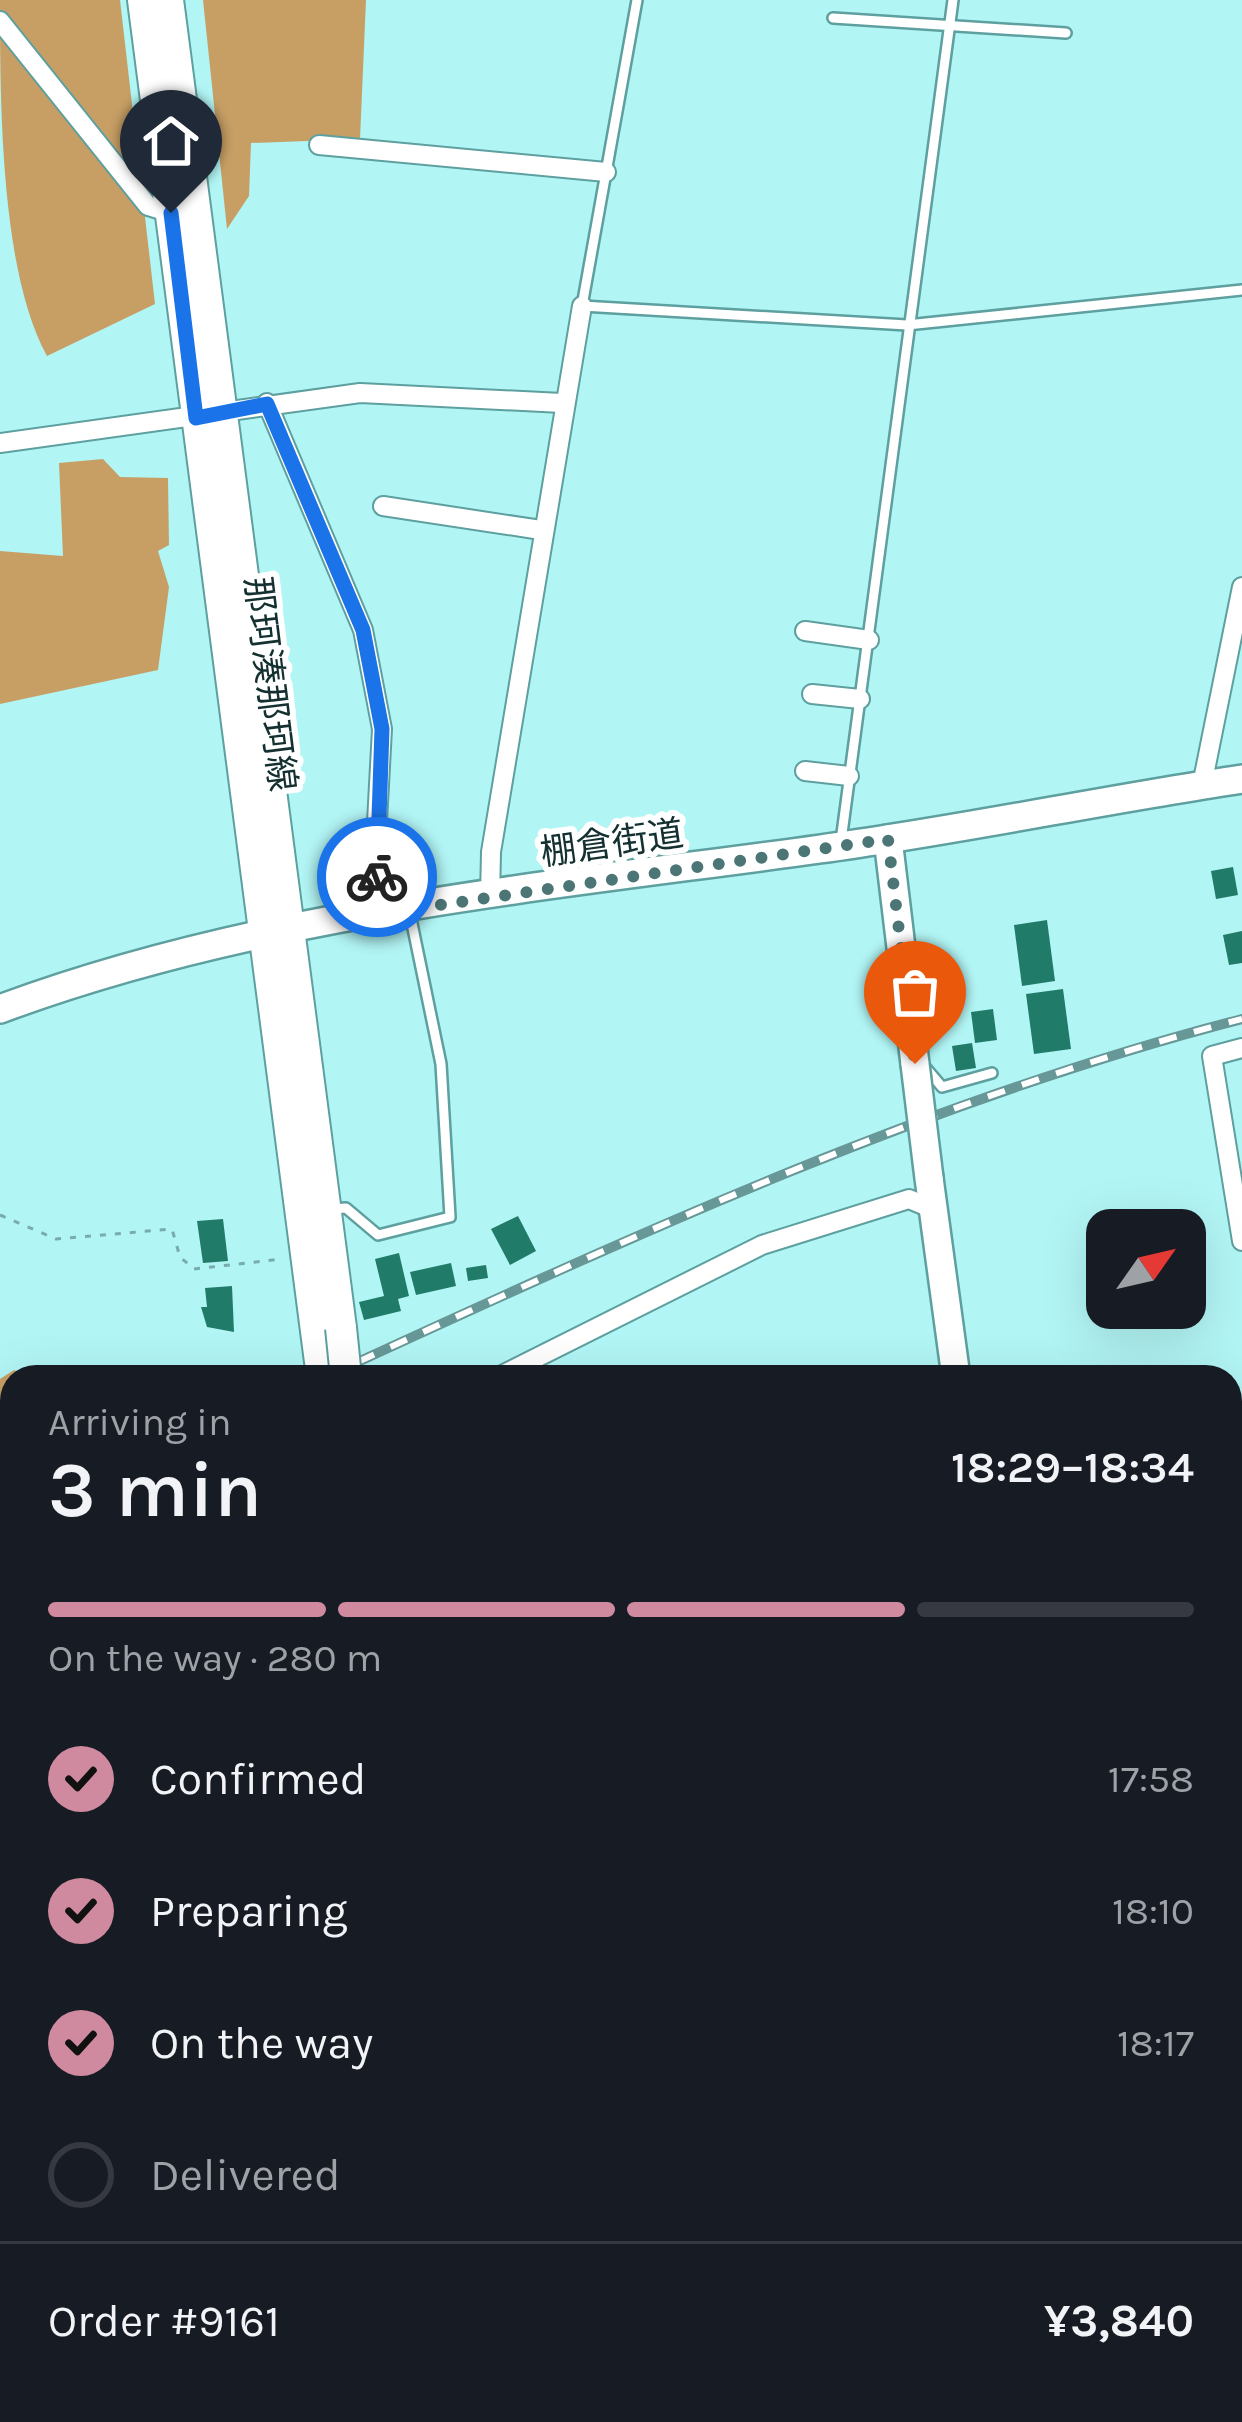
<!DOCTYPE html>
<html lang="en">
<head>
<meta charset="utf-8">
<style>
  :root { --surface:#171b24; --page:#20242c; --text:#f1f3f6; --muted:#9ea1a6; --line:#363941; --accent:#cf8a9f }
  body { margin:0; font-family:Karla,"Noto Sans JP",sans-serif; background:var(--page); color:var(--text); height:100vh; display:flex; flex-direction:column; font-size:45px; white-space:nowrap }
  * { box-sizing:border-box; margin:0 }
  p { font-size:39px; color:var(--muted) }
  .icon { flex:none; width:66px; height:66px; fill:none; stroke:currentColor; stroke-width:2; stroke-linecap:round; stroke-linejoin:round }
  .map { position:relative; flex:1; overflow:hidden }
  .drawer { position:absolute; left:0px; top:1365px; width:1242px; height:1059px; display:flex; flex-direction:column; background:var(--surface); border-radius:36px 36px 0 0; box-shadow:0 12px 48px #0002 }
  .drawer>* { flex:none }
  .needle { width:78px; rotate:56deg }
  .buttons { position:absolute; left:1086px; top:1209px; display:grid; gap:24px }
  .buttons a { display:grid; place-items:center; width:120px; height:120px; border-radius:24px; background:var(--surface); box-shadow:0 12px 48px #0002; font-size:60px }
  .pin { position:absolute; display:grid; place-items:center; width:102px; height:102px; color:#fff; margin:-123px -51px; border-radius:50% 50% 50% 0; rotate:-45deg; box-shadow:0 0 12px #0007 }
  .pin .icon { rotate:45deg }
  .courier { position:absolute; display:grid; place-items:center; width:120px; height:120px; margin:-60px; border:9px solid #1a73e8; border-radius:50%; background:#fff; color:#222; box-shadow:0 3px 15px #0007 }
  .summary em { font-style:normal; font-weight:600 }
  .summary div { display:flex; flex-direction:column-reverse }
  .summary { display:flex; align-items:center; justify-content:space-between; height:204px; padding:0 48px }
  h1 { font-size:78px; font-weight:600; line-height:90px }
  .bar { display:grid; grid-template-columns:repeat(4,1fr); gap:18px 12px; align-content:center; height:144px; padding:0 48px }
  .bar i { height:15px; border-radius:9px; background:var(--line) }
  .bar .on { background:var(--accent) }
  .bar p { grid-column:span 4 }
  .line { display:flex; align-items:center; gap:30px; padding:0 48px; border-top:3px solid var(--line) }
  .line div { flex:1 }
  ol { padding:0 48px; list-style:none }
  li { display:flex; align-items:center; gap:36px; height:132px }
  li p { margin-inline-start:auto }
  li .icon { padding:12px; border-radius:50%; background:var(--accent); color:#111; stroke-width:4 }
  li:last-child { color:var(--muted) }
  li i { width:66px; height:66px; border:6px solid var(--line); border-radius:50% }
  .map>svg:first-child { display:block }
</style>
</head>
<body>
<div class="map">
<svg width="1242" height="2422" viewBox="0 0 1242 2422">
  <rect width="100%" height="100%" fill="#b2f5f5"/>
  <g fill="#c79f65">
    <path d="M0 0H120L155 304 47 356C0 271 0 101 0 0Z"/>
    <path d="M203 0H366L360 139 251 143 249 196 227 229Z"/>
    <path d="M103 459 120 477 168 478 169 545 158 551 169 587 158 670 0 704V551L63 556 59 463Z"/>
    <path d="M14 1370 28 1377H12V1570L0 1586V1379Z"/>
    <path d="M0 1606 12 1621V1829L0 1844Z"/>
    <path d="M0 1944H12V2199L0 2200Z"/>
  </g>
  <g fill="#207c69">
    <path d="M1233 867 1238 895 1216 899 1211 871Z"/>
    <path d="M1047 920 1055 981 1022 986 1014 925Z"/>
    <path d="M1242 931V963L1229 965 1223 935Z"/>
    <path d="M1063 989 1071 1049 1034 1054 1026 994Z"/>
    <path d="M993 1009 997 1040 975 1043 971 1012Z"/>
    <path d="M972 1043 976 1068 956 1071 952 1046Z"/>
    <path d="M518 1216 536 1251 510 1265 491 1229Z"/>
    <path d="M223 1219 228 1261 203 1263 197 1221Z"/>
    <path d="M399 1253 409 1296 398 1299 401 1311 364 1320 359 1302 384 1296 375 1259Z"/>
    <path d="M451 1263 456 1286 416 1295 410 1272Z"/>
    <path d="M486 1265 488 1278 468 1281 466 1268Z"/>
    <path d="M232 1286 234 1332 207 1327 201 1307H207L205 1288Z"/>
  </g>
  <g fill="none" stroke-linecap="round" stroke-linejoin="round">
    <defs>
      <g id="lane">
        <path d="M637 0 582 306 907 325 1242 290"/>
        <path d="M833 18 1066 33"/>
        <path d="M841 841 953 0"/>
        <path d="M925 1067 942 1087 992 1073"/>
        <path d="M330 1209 346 1208 378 1235 450 1217 441 1064 409 909"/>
        <path d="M205 2412 207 2422"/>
        <path d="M714 2412 715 2422"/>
        <path d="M125 2422 185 2412"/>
      </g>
      <g id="street">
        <path d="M0 21 148 206 171 213"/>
        <path d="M319 145 606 172"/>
        <path d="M267 403 363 630 382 729 372 915"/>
        <path d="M0 443 360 393 562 403"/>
        <path d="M383 506 541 530"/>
        <path d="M805 631 869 640"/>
        <path d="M812 694 860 699"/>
        <path d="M805 771 849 776"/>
        <path d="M1202 785 1242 587"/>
        <path d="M490 897 491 852 582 306"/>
        <path d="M1242 1048 1212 1056 1242 1241"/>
        <path d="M498 1377 762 1245 909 1199 933 1209"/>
        <path d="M11 1658H12"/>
        <path d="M1230 1759 1242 1758"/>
        <path d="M1230 2000 1242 1998"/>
        <path d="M0 2189 12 2188"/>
        <path d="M54 2412 56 2422"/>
        <path d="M397 2412 399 2422"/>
      </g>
      <g id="secondary">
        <path d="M888 839 915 1064"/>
        <path d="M0 1009C261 912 545 887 820 849 961 830 1101 800 1242 779"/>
        <path d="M929 1178 956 1377"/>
        <path d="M1087 2412 1089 2422"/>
        <path d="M867 2422 879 2412"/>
      </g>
      <g id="primary">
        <path d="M143 0 322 1377"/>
        <path d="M168 0 341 1328"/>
        <path d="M454 2412 455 2422"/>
        <path d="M478 2412 479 2422"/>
      </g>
      <g id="highway">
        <path d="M0 1885 12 1886"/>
        <path d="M0 1909H12"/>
        <path d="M1230 1940 1242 1941"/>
      </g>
    </defs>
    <use href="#lane" stroke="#5e9f9f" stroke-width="14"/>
    <use href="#street" stroke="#5e9f9f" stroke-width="22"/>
    <use href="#secondary" stroke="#5e9f9f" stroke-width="32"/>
    <use href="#primary" stroke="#5e9f9f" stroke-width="34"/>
    <use href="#highway" stroke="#5e9f9f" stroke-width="38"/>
    <path stroke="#78acac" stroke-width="3" stroke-dasharray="6 9" stroke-linecap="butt" d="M0 1215 56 1239 172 1229 180 1257 194 1269 282 1259"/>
    <use href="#lane" stroke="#fff" stroke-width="9"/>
    <use href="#street" stroke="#fff" stroke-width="18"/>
    <use href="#secondary" stroke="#fff" stroke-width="27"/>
    <use href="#primary" stroke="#fff" stroke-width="30"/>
    <use href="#highway" stroke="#fff" stroke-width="33"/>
    <defs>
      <g id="rail">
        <path d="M325 1377C624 1240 923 1101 1242 1019"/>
        <path d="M0 1562 12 1553"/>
      </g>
    </defs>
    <use href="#rail" stroke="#679797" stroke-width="10"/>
    <use href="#rail" stroke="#fff" stroke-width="6" stroke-dasharray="18" stroke-linecap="butt"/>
    <defs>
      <path id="secondary-bridge" d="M915 1064 929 1178"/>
      <path id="primary-bridge" d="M341 1328 346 1377"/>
    </defs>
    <use href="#secondary-bridge" stroke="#5e9f9f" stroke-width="32" stroke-linecap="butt"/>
    <use href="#primary-bridge" stroke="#5e9f9f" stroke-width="34" stroke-linecap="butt"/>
    <use href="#secondary-bridge" stroke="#fff" stroke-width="27"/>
    <use href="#primary-bridge" stroke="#fff" stroke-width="30"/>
  </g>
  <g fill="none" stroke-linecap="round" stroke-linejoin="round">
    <path stroke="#4c7575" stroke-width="12" stroke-dasharray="0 21.6" d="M377 877 372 915 888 839 915 1064"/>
    <path stroke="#1a73e8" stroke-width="15" d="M171 213 196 418 267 404 363 630 382 729 377 877"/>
  </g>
  <g text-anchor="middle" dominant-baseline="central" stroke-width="12" stroke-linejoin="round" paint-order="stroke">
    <g font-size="36" fill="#153030" stroke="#fff">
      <text transform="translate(270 684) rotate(83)">那珂湊那珂線</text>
      <text transform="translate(612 843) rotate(-8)">棚倉街道</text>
    </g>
  </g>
</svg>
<div class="buttons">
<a><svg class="needle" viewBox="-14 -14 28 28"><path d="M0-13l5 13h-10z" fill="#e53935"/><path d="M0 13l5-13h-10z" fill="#9ea1a6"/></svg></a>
</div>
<div class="pin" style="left:915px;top:1064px;background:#ea580c"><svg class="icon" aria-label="bag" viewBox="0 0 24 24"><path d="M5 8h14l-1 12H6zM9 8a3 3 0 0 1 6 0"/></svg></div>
<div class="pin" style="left:171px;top:213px;background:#1f2937"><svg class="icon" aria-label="home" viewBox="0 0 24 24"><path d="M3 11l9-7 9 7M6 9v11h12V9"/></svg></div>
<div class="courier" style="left:377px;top:877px"><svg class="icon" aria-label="bike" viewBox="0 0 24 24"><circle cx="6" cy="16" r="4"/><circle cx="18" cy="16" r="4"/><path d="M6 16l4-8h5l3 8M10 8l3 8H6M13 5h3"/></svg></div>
<section class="drawer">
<div class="summary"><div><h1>3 min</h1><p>Arriving in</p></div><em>18:29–18:34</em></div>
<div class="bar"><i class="on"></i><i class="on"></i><i class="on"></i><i></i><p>On the way · 280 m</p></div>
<ol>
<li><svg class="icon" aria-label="check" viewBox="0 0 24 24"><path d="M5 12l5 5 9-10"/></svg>Confirmed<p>17:58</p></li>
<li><svg class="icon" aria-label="check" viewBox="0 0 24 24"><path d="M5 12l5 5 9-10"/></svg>Preparing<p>18:10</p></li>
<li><svg class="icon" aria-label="check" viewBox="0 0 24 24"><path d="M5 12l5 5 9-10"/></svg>On the way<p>18:17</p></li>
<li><i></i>Delivered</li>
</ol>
<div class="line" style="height:156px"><div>Order #9161</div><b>¥3,840</b></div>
</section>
</div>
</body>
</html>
